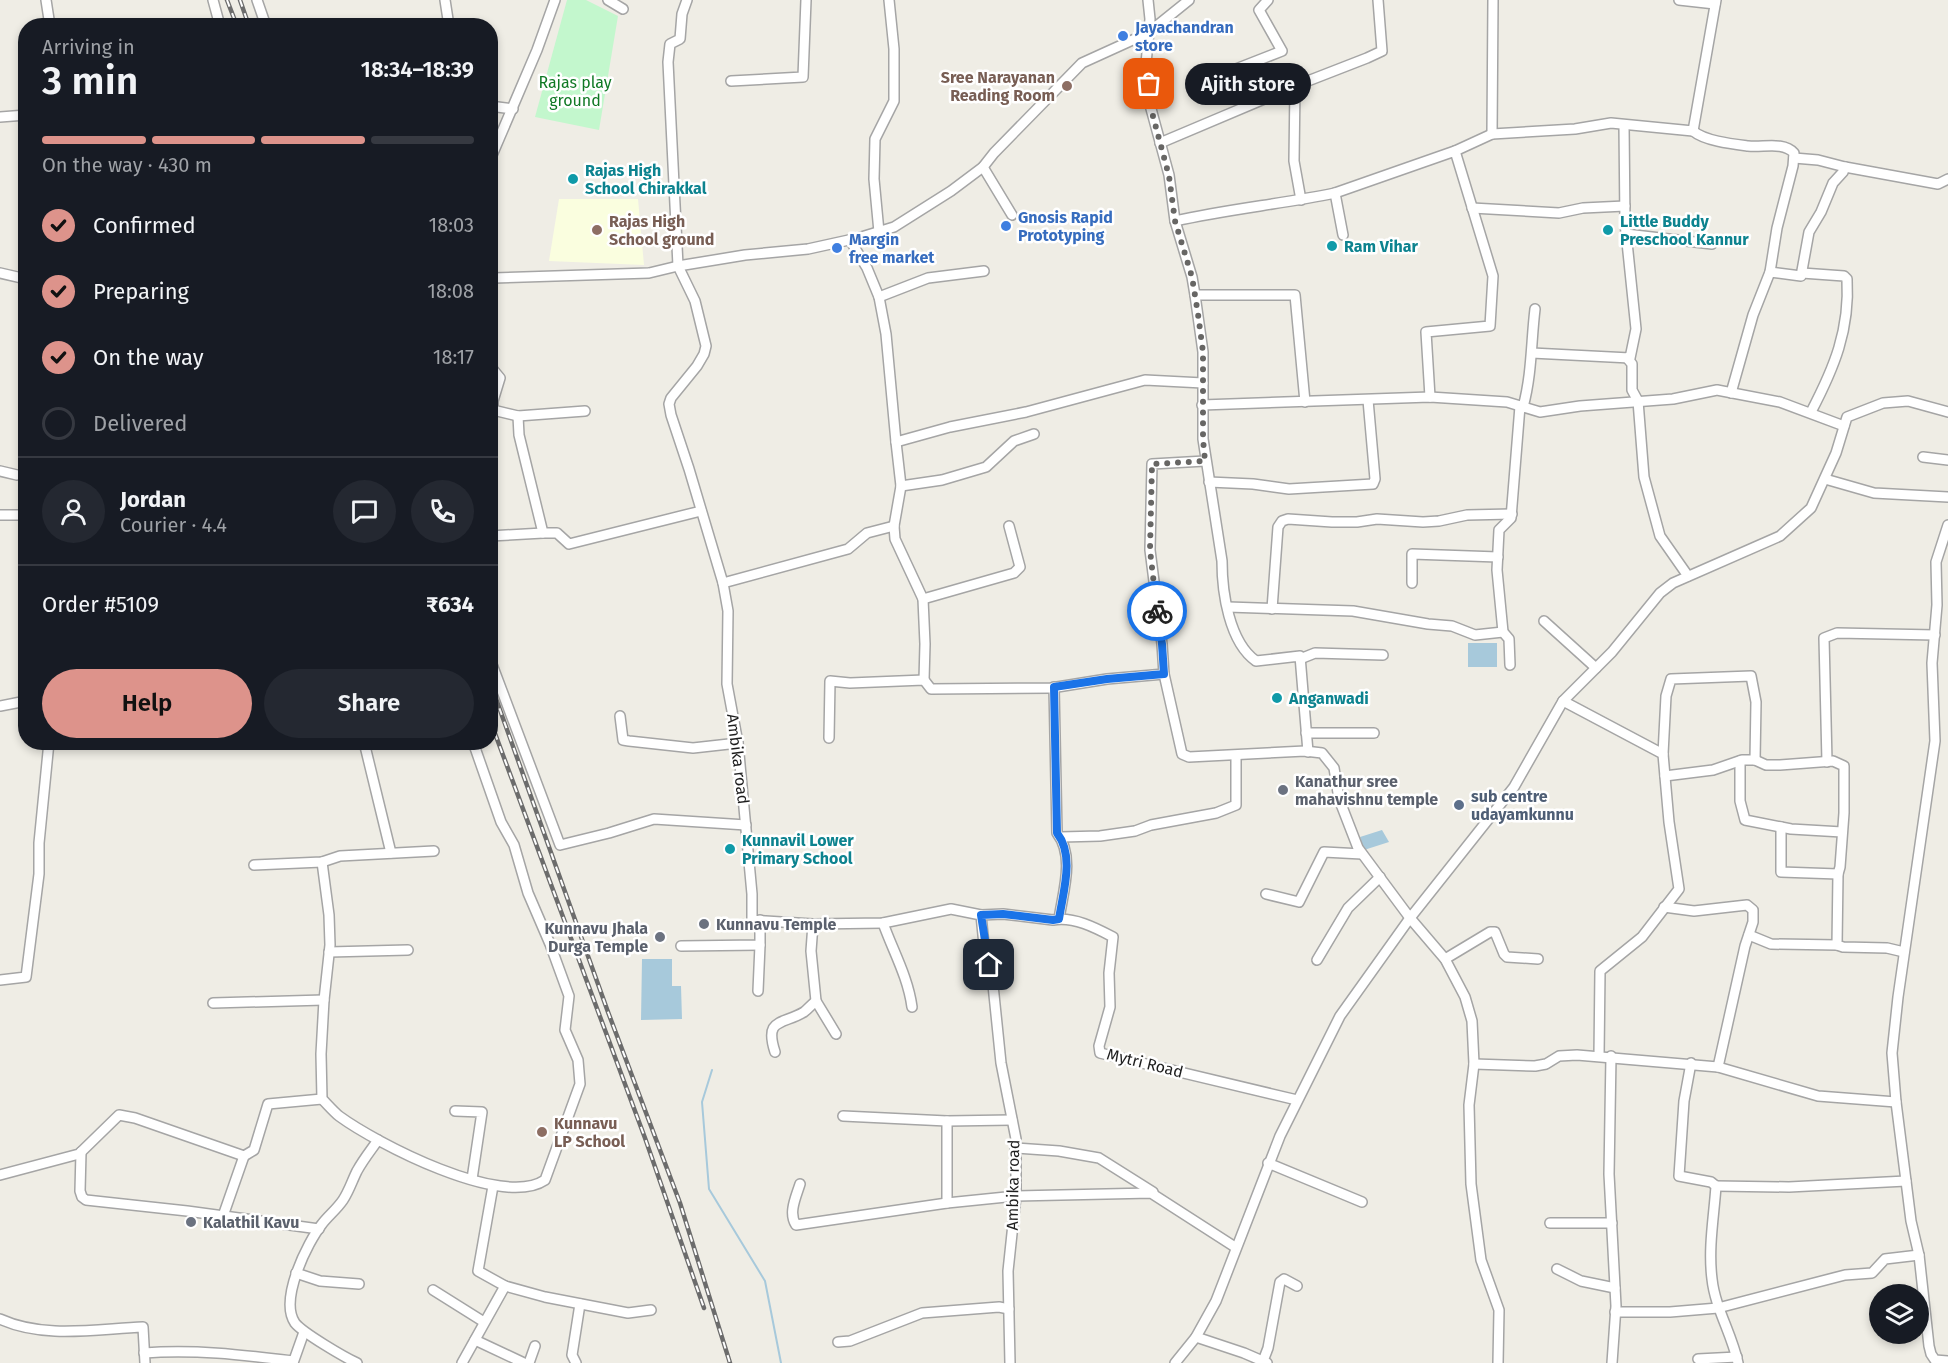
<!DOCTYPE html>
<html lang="en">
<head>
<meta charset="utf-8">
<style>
  :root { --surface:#171b24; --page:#242831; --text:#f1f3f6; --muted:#9ea1a6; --line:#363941; --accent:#dd938b }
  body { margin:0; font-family:"Fira Sans",sans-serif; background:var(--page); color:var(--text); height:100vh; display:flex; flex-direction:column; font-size:22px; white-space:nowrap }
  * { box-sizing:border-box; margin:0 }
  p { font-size:20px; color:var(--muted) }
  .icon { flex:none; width:33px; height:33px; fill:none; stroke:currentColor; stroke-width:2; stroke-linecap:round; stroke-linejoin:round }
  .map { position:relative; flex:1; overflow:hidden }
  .side { position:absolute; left:18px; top:18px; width:480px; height:732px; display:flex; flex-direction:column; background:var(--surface); border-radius:24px; box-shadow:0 3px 9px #0003 }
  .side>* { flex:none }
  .controls { position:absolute; left:1869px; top:1284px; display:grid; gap:12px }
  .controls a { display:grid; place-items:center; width:60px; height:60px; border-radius:50%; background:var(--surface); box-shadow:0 3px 9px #0003; font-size:30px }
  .pin { position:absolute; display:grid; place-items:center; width:51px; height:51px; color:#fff; margin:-26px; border-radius:12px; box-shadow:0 3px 9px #0006 }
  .courier { position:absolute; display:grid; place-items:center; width:60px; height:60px; margin:-30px; border:4px solid #1a73e8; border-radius:50%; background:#fff; color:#222; box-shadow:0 2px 8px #0007 }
  .bubble { position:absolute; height:42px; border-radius:21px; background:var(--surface); box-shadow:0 3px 9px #0003; font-size:20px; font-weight:600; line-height:42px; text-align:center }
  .overview em { font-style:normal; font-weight:600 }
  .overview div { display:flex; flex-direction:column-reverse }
  .overview { display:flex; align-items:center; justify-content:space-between; height:102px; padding:0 24px }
  h1 { font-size:39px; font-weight:600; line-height:45px }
  .bar { display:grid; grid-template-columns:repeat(4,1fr); gap:9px 6px; align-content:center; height:72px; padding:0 24px }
  .bar i { height:8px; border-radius:4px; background:var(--line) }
  .bar .selected { background:var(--accent) }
  .bar p { grid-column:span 4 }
  .line { display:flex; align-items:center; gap:15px; padding:0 24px; border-top:2px solid var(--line) }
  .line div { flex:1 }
  .round { display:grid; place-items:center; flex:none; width:63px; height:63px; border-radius:32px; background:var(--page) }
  ol { padding:0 24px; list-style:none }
  li { display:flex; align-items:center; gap:18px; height:66px }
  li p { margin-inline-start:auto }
  li .icon { padding:6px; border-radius:50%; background:var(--accent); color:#111; stroke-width:4 }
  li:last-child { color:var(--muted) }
  li i { width:33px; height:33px; border:3px solid var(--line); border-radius:50% }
  .primary-button { display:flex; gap:12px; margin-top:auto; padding:12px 24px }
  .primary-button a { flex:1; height:69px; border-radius:36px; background:var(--accent); color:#111; font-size:24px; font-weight:600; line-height:69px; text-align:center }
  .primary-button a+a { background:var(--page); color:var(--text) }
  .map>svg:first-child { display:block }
</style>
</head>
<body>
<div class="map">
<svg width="1948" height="1363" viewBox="0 0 1948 1363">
  <rect width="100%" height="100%" fill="#efede5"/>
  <path fill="#fafedf" d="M559 199H638L644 265 549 261Z"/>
  <path fill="#c3f7cd" d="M567 0H586L618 16 599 130 535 117Z"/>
  <g fill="#a7c9db">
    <rect x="1468" y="643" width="29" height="24"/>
    <path d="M1382 830 1389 842 1364 850 1360 837Z"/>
    <path d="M642 959H672V986H681L682 1019 641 1020Z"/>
  </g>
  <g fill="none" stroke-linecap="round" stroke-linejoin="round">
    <path stroke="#a7c9db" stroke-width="2" d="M712 1070 702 1102 709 1189 765 1281 781 1363"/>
    <defs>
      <g id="street">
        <path d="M46 0 50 26"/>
        <path d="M213 0 220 26"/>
        <path d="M257 0 266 26"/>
        <path d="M445 0 449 26"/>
        <path d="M608 0 623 9"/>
        <path d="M687 0 682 14 680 39 670 44 668 62 678 266 695 301 706 346 704 354 697 366 671 398 669 404 671 415 689 469 723 583 728 611 727 684 738 743 752 894V920L813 924 883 923 951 909 981 915 984 945 993 985 1001 1063 1016 1139V1196L1008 1271 1010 1363"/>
        <path d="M1148 0 1150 19 1146 64 1150 105 1169 175 1175 221 1192 277 1195 295 1203 352V439L1222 561C1222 592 1229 642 1256 661L1300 656 1308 752"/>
        <path d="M1679 0 1715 4"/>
        <path d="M1218 76 1282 51 1259 10 1268 0"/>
        <path d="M731 81 803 77 806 0"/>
        <path d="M1295 86 1367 58 1382 51 1378 0"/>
        <path d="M490 106 513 109"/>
        <path d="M0 117 26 115"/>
        <path d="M1693 131C1705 141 1732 144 1748 146 1762 148 1783 141 1794 153L1793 166 1777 228 1770 272 1753 315 1731 393"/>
        <path d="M1492 134 1493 0"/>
        <path d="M1160 143 1295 86 1294 161 1301 200"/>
        <path d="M1455 151 1492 134 1575 129 1611 123 1693 131 1716 0"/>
        <path d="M490 160 537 50 555 0"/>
        <path d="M983 167 1012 215"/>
        <path d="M1845 167 1938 184 1948 179"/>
        <path d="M1335 193 1455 151 1493 276 1490 326 1426 332 1430 397"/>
        <path d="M1472 208 1559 213 1583 208 1625 206"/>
        <path d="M1175 221C1228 209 1282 204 1335 193L1343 235"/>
        <path d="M879 232 874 179 875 139 894 101V49L889 0"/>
        <path d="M1626 234 1712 244"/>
        <path d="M850 240 867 268 879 297 886 334 896 442 950 427 1026 412 1145 380 1203 383"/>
        <path d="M1770 272 1801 276 1809 232 1821 212 1833 183 1843 172 1845 167 1818 160 1794 158"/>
        <path d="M0 273 26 279"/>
        <path d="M1802 273 1844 276 1847 279C1850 330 1834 368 1811 412"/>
        <path d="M490 276 493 278 649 273 678 266 745 255 808 249 858 238 894 227 951 191 983 167 994 153 1082 63 1148 33 1189 0"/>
        <path d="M1195 295H1295L1305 402"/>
        <path d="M879 297 928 278 984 271"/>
        <path d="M1532 353 1630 358 1636 329 1625 223 1624 125"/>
        <path d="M1627 358 1632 364V390L1638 401 1644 477 1660 536 1688 576"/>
        <path d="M490 366 500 378 493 401V410L518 416 585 411"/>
        <path d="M1202 405 1430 397 1507 402 1540 412 1580 406 1673 399 1717 390 1780 402 1844 426"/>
        <path d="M1523 407C1532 374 1531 342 1535 309"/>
        <path d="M518 416 519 435 543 533H557L569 544 701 511"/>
        <path d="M896 442 901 486 894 526 895 539 923 599 925 644 924 680"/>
        <path d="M1923 457 1948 460"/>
        <path d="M1205 461 1152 464 1150 550 1162 644 1164 674 1182 754 1189 757 1305 751 1322 753 1334 768 1339 799 1358 848 1410 918 1445 959 1465 997 1472 1021 1474 1064 1469 1105 1471 1184 1481 1260 1499 1310 1498 1363"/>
        <path d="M0 471 17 475"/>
        <path d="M1825 479 1874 493 1948 497"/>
        <path d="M1209 482 1253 484 1289 489 1373 484 1375 479 1368 400"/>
        <path d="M901 486 942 480 986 467 1014 441 1034 434"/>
        <path d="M0 515H26"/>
        <path d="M1948 525 1936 562 1937 605 1932 663 1935 741 1898 997 1892 1053 1896 1102 1906 1181 1911 1221 1919 1255 1929 1346 1931 1354 1935 1360 1948 1361"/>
        <path d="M490 536 543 533"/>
        <path d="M723 583 848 549 867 533 894 526"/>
        <path d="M1412 583V554L1498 557"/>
        <path d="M923 599 1014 573 1020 567 1009 526"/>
        <path d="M1228 607 1353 611 1428 624 1452 626 1475 635 1503 632"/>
        <path d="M1272 609 1278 527 1282 521 1288 519 1332 522H1357L1377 519 1423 522 1439 521 1467 515 1512 514"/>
        <path d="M1544 621 1596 668"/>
        <path d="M490 659 560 845 609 833 654 819 746 825"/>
        <path d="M1300 659 1315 653 1383 655"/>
        <path d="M1510 665 1509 639 1503 632 1497 570 1499 530 1511 518 1520 406"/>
        <path d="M1054 687 1057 833C1075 856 1063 892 1059 919"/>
        <path d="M0 706 26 701"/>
        <path d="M620 716 623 740 629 741 693 748 738 743"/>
        <path d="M1306 733H1374"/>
        <path d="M829 738 830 681 850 683 924 680 931 689 1051 688 1107 679 1164 674"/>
        <path d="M364 742 391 853"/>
        <path d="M1663 754 1666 696 1671 679 1751 676 1756 702 1755 760"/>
        <path d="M1740 761V801L1745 820 1791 829 1842 832"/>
        <path d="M1827 762 1824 638 1837 633 1935 635"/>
        <path d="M1665 776 1713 770 1742 760H1755L1766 765H1780L1833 761 1844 766V813L1840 867 1838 874 1837 945 1843 947 1887 948 1904 952"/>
        <path d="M1781 827V872L1838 874"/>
        <path d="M1061 837 1100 836 1135 831 1151 825 1216 813 1236 805V756"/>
        <path d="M322 862 329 915 330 945 324 1000 321 1054 322 1099C328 1105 333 1111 339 1116 376 1143 502 1209 545 1180L580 1084 578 1060 565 1030 569 996 550 944 528 893 514 845 501 822 473 742"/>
        <path d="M254 865 322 862 340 856 434 851"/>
        <path d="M1266 894 1299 902 1324 852 1362 854"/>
        <path d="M1664 907 1694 911 1747 905 1753 910V922L1745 946 1718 1067"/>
        <path d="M981 915 1003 914 1053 920C1073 916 1096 928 1113 937L1109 973 1110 1007 1099 1046 1100 1053 1297 1100"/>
        <path d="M883 923C893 951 908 977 912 1007"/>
        <path d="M813 924 811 951 816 1001 836 1034"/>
        <path d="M1749 935 1771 944 1837 945"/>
        <path d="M681 946 760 945V920"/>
        <path d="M329 952 408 950"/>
        <path d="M1445 959 1490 932H1495L1504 954 1507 957 1538 959"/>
        <path d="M1317 960 1348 908 1380 877"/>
        <path d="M0 980 26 977 39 874V843L49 742"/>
        <path d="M758 991 760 945"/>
        <path d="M213 1003 324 1000"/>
        <path d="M775 1052C764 1018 782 1025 804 1012 808 1009 812 1004 816 1001"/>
        <path d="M1599 1056 1600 971 1642 937 1679 889 1669 822 1663 754 1563 701 1612 652 1660 593 1673 583 1780 536 1811 508 1836 453 1847 417 1883 403 1908 401 1948 412"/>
        <path d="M1611 1056 1609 1174 1616 1306 1612 1363"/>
        <path d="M1691 1063 1684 1101 1679 1176 1711 1182 1716 1186C1714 1216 1708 1248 1712 1279 1715 1308 1732 1334 1738 1363"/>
        <path d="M1474 1064 1535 1066 1546 1064 1559 1056 1577 1055 1718 1067 1818 1096 1896 1102"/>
        <path d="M455 1111 482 1112 472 1179"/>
        <path d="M843 1116 947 1121 1012 1120"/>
        <path d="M1015 1148 1059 1151 1099 1158 1153 1192"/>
        <path d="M81 1152 80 1191 82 1197 86 1200 187 1211 319 1229"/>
        <path d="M1268 1163 1362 1202"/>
        <path d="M0 1175 79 1154 119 1115 135 1118 244 1156 254 1150 268 1104 322 1099"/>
        <path d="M800 1184C796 1197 788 1213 796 1225L947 1203 1016 1196 1151 1193 1235 1247"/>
        <path d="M493 1186 478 1271 505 1286"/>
        <path d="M1716 1186 1789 1187 1906 1181"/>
        <path d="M947 1203V1121"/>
        <path d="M223 1216 244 1156"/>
        <path d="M1550 1223H1612"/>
        <path d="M1557 1269 1581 1281 1615 1288"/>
        <path d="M296 1273 320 1281 359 1284"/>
        <path d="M433 1290 484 1322"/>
        <path d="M1615 1312H1670L1718 1308 1845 1275 1872 1273 1885 1259 1919 1255"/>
        <path d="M0 1319C44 1339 95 1329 143 1327L145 1363"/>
        <path d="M1196 1337 1244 1353 1267 1363"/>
        <path d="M475 1340 524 1363"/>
        <path d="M838 1342 850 1341 922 1313 999 1307 1009 1309"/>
        <path d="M144 1353C195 1349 243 1355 293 1361"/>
        <path d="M1698 1359 1737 1357"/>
        <path d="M1263 1361 1268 1348 1280 1282 1284 1279 1297 1286"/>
        <path d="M293 1363 304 1332"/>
        <path d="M357 1363C344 1357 303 1333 295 1323 279 1300 307 1243 322 1224 328 1216 337 1209 343 1200 349 1191 352 1181 357 1171 363 1160 371 1150 378 1140"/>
        <path d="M462 1363 505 1286 545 1297 628 1313 651 1310"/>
        <path d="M529 1363 535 1346"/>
        <path d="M576 1363 572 1355 580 1304"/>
        <path d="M1175 1363 1196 1337 1216 1301 1280 1136 1340 1016 1410 918 1514 787 1563 701"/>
      </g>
    </defs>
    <use href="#street" stroke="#a5a5a5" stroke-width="12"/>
    <use href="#street" stroke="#fff" stroke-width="9"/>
    <defs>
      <g id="rail">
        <path d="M227 0 237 26"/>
        <path d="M240 0 249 26"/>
        <path d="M490 682 608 1012 680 1203 730 1363"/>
        <path d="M490 720 645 1138 704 1308"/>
      </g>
    </defs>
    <use href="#rail" stroke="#6c6c6c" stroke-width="4.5"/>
    <use href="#rail" stroke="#fff" stroke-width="2" stroke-dasharray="7" stroke-linecap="butt"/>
  </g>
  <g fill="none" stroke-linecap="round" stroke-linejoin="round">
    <path stroke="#676664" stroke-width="6" stroke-dasharray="0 10.8" d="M1149 84 1150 105 1169 176 1175 221 1192 277 1198 314 1203 352V439L1205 461 1152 464 1150 550 1157 611"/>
    <path stroke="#1a73e8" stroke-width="8" d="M989 965 981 915 1003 914 1053 920 1059 919C1063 892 1075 856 1057 833L1054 687 1107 679 1164 674 1162 644 1157 611"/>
  </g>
  <g fill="#3f7fe0" stroke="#fff" stroke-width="2">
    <circle cx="1123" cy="36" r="6"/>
    <circle cx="1006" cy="226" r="6"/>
    <circle cx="837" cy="248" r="6"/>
  </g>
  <g fill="#8d6e63" stroke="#fff" stroke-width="2">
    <circle cx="1067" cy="86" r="6"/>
    <circle cx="597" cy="230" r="6"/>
    <circle cx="542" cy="1132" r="6"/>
  </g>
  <g fill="#0f9aa8" stroke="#fff" stroke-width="2">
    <circle cx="573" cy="179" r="6"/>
    <circle cx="1608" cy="230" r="6"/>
    <circle cx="1332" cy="246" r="6"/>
    <circle cx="1277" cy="698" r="6"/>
    <circle cx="730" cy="849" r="6"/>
  </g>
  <g fill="#6b7280" stroke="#fff" stroke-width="2">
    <circle cx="1283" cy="790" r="6"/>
    <circle cx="704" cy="924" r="6"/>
    <circle cx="660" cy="937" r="6"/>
    <circle cx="191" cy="1222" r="6"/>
  </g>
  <circle fill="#5c6f8a" stroke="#fff" stroke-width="2" cx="1459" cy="805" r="6"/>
  <g text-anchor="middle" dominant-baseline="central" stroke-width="5" stroke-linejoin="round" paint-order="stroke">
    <g font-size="16" font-weight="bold" fill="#366cbe" stroke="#fff" text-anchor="start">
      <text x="1135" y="27">Jayachandran<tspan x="1135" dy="18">store</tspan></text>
      <text x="1018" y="217">Gnosis Rapid<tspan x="1018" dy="18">Prototyping</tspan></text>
      <text x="849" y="239">Margin<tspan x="849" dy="18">free market</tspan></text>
    </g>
    <g font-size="16" font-weight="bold" fill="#785e54" stroke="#fff" text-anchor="start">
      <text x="1055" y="77" text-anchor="end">Sree Narayanan<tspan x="1055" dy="18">Reading Room</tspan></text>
      <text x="609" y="221">Rajas High<tspan x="609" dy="18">School ground</tspan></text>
      <text x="554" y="1123">Kunnavu<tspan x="554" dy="18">LP School</tspan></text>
    </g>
    <g font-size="16" fill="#107925" stroke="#fff">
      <text x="575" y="82">Rajas play<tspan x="575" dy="18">ground</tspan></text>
    </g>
    <g font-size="16" font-weight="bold" fill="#0d838f" stroke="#fff" text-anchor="start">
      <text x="585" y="170">Rajas High<tspan x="585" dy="18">School Chirakkal</tspan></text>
      <text x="1620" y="221">Little Buddy<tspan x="1620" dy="18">Preschool Kannur</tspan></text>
      <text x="1344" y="246">Ram Vihar</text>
      <text x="1289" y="698">Anganwadi</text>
      <text x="742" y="840">Kunnavil Lower<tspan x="742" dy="18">Primary School</tspan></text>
    </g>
    <g font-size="16" fill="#1e1e1e" stroke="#fff">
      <text transform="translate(738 759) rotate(83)">Ambika road</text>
      <text transform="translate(1145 1063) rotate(14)">Mytri Road</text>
      <text transform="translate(1013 1185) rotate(-89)">Ambika road</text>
    </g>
    <g font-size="16" font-weight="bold" fill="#5b616d" stroke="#fff" text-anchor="start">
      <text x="1295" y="781">Kanathur sree<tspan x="1295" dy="18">mahavishnu temple</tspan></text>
      <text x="716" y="924">Kunnavu Temple</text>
      <text x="648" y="928" text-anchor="end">Kunnavu Jhala<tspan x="648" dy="18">Durga Temple</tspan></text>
      <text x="203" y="1222">Kalathil Kavu</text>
    </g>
    <g font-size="16" font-weight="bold" fill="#4e5e75" stroke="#fff" text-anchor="start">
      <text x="1471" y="796">sub centre<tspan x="1471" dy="18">udayamkunnu</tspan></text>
    </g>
  </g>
</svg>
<div class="controls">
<a><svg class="icon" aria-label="layers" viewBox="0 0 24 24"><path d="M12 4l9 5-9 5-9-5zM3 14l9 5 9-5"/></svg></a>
</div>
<div class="pin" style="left:1149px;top:84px;background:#ea580c"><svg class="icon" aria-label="bag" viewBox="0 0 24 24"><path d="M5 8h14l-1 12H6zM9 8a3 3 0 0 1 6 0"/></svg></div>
<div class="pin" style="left:989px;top:965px;background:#1f2937"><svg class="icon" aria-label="home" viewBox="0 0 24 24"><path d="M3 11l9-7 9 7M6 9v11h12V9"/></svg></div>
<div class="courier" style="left:1157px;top:611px"><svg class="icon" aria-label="bike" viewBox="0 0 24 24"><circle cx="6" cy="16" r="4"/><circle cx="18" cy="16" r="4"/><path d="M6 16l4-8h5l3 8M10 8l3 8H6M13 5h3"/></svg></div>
<div class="bubble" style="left:1185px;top:63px;width:126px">Ajith store</div>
<section class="side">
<div class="overview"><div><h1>3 min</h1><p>Arriving in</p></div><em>18:34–18:39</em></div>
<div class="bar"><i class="selected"></i><i class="selected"></i><i class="selected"></i><i></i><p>On the way · 430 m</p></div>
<ol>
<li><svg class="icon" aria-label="check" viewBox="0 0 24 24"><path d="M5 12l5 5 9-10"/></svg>Confirmed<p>18:03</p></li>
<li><svg class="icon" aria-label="check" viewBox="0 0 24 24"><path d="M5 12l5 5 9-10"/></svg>Preparing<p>18:08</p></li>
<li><svg class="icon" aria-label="check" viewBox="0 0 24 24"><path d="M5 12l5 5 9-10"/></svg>On the way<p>18:17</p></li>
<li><i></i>Delivered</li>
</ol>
<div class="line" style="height:108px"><a class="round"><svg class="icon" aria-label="person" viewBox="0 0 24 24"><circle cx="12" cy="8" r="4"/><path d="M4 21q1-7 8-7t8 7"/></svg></a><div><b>Jordan</b><p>Courier · 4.4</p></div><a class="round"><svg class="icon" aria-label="chat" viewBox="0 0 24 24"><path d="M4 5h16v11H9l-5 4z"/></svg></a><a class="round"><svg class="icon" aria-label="phone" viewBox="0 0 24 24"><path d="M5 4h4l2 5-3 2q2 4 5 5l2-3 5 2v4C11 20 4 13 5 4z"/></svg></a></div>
<div class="line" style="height:78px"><div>Order #5109</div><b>₹634</b></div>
<div class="primary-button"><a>Help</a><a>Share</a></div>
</section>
</div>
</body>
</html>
